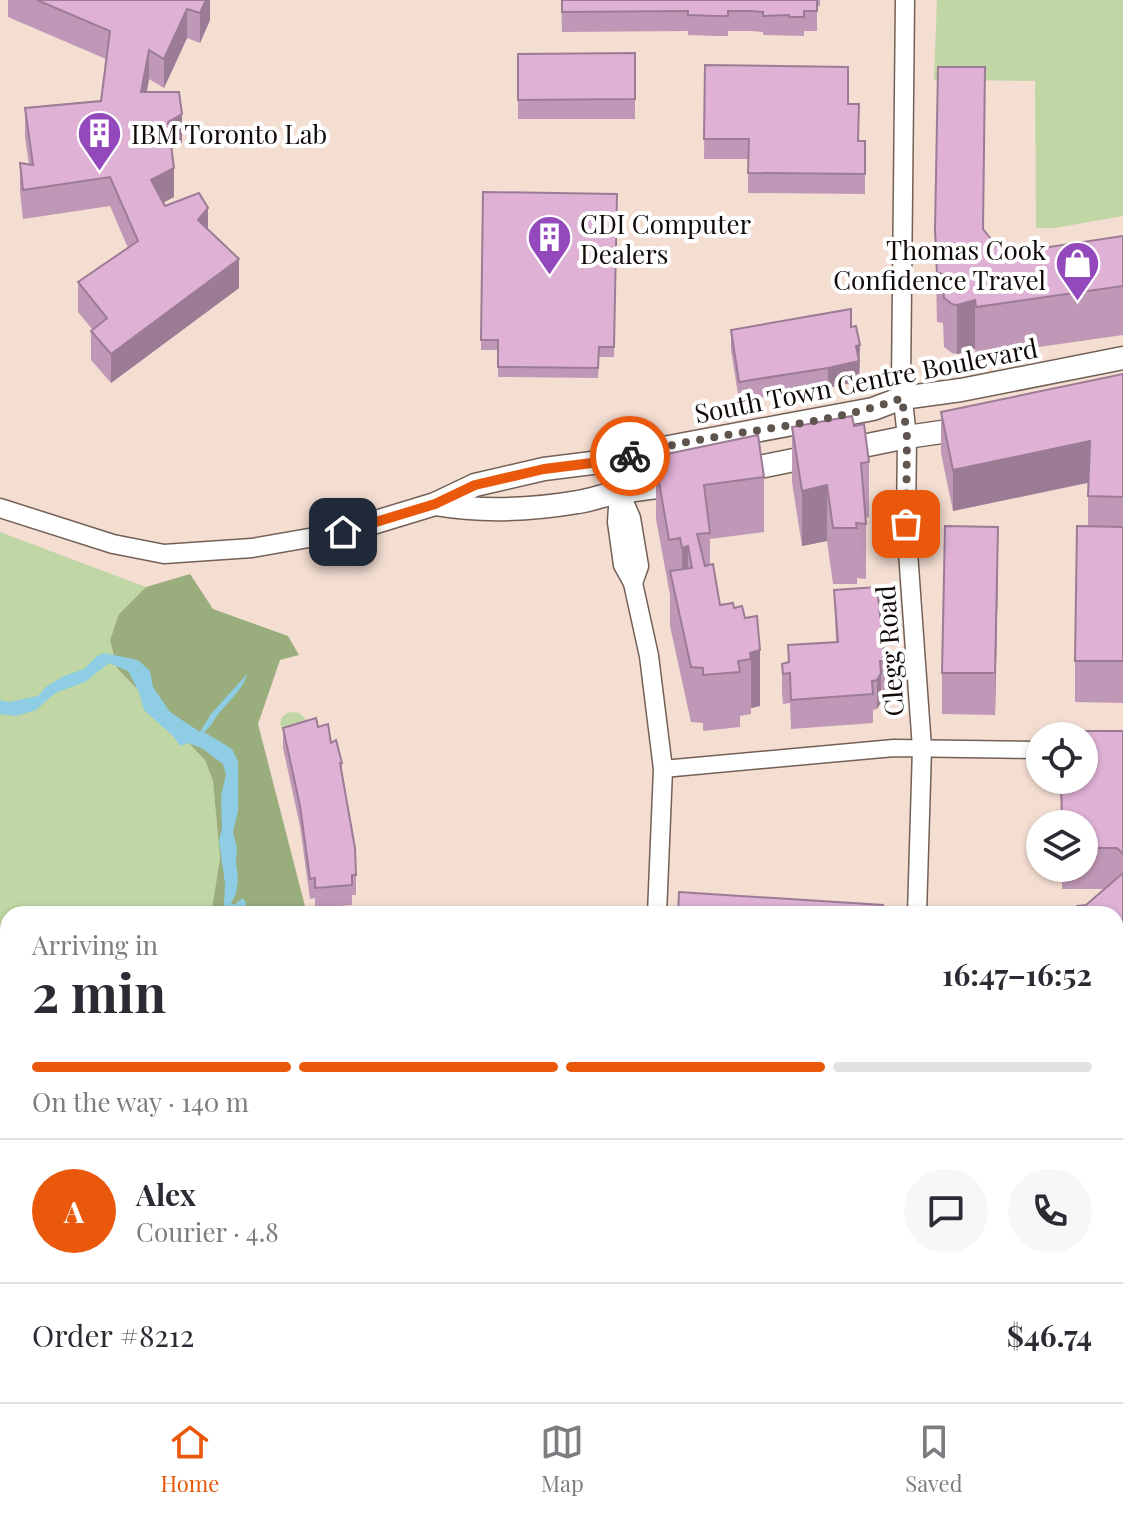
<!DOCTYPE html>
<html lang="en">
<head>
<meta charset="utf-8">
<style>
  :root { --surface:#fff; --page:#f7f7f7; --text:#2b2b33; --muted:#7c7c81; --line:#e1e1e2; --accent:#ea580c }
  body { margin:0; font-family:"Playfair Display",serif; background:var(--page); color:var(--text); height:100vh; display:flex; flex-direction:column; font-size:30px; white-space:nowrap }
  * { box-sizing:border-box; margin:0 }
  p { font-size:26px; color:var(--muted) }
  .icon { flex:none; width:44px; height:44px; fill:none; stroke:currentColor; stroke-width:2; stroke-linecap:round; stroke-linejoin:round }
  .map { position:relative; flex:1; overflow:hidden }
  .drawer { position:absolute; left:0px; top:906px; width:1124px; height:496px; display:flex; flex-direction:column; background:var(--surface); border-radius:24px 24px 0 0; box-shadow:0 2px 6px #0004 }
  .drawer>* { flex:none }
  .tools { position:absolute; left:1026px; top:722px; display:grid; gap:16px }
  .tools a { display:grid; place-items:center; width:72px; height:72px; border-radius:50%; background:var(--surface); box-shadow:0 2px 6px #0004; font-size:40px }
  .pin { position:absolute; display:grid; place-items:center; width:68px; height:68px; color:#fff; margin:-34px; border-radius:16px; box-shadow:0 4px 12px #0006 }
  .courier { position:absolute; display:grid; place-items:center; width:80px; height:80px; margin:-40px; border:6px solid #ea580c; border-radius:50%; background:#fff; color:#222; box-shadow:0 2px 10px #0007 }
  .headline em { font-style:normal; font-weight:700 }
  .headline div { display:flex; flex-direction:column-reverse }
  .headline { display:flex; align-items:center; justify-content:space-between; height:136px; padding:0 32px }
  h1 { font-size:52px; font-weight:700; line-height:60px }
  .bar { display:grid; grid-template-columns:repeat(4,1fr); gap:12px 8px; align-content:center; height:96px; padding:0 32px }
  .bar i { height:10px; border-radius:6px; background:var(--line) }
  .bar .current { background:var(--accent) }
  .bar p { grid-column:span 4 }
  .line { display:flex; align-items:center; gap:20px; padding:0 32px; border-top:2px solid var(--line) }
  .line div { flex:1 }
  .round { display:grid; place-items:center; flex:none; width:84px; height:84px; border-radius:42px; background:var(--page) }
  .menu { display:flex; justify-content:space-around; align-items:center; height:112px; border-top:2px solid var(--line); background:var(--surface); font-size:22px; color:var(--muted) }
  .menu a { display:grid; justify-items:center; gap:4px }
  .menu .current { color:var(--accent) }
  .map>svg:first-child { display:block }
</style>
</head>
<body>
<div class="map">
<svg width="1123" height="1402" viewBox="0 0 1123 1402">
  <rect width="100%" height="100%" fill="#f4ded2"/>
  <g fill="#c0d6a4">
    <path d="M937 0H1123V216L1055 228H1036L1035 81 934 80Z"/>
    <path d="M0 532 146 587 119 614 110 640 117 668 205 760 213 781 220 859 211 914H8V1046L0 1042Z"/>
    <path d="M291 712 299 713 305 718 306 727 288 737C278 729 277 715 291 712Z"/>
    <path d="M1116 1327 1123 1328V1402H1043V1394H1116Z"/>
  </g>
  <g fill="#99ad7d">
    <path d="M190 574 213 609 288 636 299 655 280 660 258 724 307 914H211L220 859 213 781 205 760 117 668 110 640 119 614 146 587Z"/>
    <path d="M591 1394H639V1402H590Z"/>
  </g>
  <path fill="#8ecde4" d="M104 653 138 660 150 671 153 687 170 712 200 732 211 714 247 674C244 688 230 700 220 712 214 719 212 726 204 732L232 749 238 761V811L233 832 237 848 236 862 238 879 236 894 231 903 234 905 243 898 246 903 244 914H227L224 904 225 883 219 841 222 828 221 796 226 775 223 764 203 749 188 743 180 746 173 736 144 710 139 692 128 671 109 663 85 682 55 693 36 710 16 716 0 714V700L9 702 38 696 47 686 64 676 84 669 97 656Z"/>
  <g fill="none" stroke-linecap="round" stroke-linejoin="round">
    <defs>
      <path id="minor" d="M663 769 894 748 1040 750"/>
      <g id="tertiary">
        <path d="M905 0 901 383 907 437 906 524 922 748 917 914"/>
        <path d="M619 492 617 522 623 565 633 583 649 656 663 769 657 914"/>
        <path d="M621 495 631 518 639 566 633 583"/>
        <path d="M0 508 113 544 164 554 252 548 343 532"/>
      </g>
      <g id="secondary">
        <path d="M735 472 907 437 969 428"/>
        <path d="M435 504C482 512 531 510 578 502 592 500 606 494 620 492 641 489 661 487 682 483"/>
        <path d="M343 532 435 504 475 485 544 469 616 460 642 452 873 409 902 398 961 390 1123 358"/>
      </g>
      <g id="primary">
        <path d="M0 1108 8 1109"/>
        <path d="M0 1136 8 1137"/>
        <path d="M1116 1268H1123"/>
      </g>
    </defs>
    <use href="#minor" stroke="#736056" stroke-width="19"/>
    <use href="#tertiary" stroke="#736056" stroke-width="21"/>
    <use href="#secondary" stroke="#736056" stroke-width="25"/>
    <use href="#primary" stroke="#fff" stroke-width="27"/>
    <use href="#minor" stroke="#fff" stroke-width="16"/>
    <use href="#tertiary" stroke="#fff" stroke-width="18"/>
    <use href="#secondary" stroke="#fff" stroke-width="22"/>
    <use href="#primary" stroke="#ffb5cb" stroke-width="24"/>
  </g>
  <g fill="#c098b7">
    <path d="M8 0H210V20L200 43 187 38 164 88 149 79 147 92 182 143 172 149 174 197 163 203 165 206 208 229 239 288 111 383 91 360V331L92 329 78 312V282L128 248 110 206 23 219 20 192V163L29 164 25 138V108L101 101 106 59 8 17Z"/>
    <path d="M561 0H820V6H817V31H804V36L763 35V32L751 31H728V36H715L688 35V31L562 32Z"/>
    <path d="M635 53V119H518V54Z"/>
    <path d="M705 65 848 104 858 141H865V194L748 193V159H704Z"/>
    <path d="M985 116 983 230 1003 254 1123 236V335L976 356 975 349 957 354 952 353 944 347 943 323 937 322 935 230Z"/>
    <path d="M483 192 617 194 614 357H599L598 378 498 377V350H481Z"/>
    <path d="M851 327 860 364 859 381 828 388 739 401 731 350V330Z"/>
    <path d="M1123 374V703L1075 702V661L1088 526V483L953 511 941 453V412Z"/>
    <path d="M854 426 869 462V517L866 518V579L857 578V584H833L827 541 802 546 792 482V427Z"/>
    <path d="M662 455 764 477V532L710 539V565L720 605 734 608 742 606 760 706 751 708V714L740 716V727L703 731V723L691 722 670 626V595L656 519V464L662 462Z"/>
    <path d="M998 569 995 715 942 714V673Z"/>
    <path d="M834 590 885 661V690H881V702L877 709 873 710V723L791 729 790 703 783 704 782 693V664L788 662V645L836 642Z"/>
    <path d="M283 728 331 743 342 763V778L356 875V895H352V905L315 908V898L310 899 300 826 283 748Z"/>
    <path d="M1123 731V1072L1116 1064V914L1086 905 1105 889H1062V868H1084V824Z"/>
    <rect x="1116" y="1082" width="7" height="84"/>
  </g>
  <g fill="#9c7c95">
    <path d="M206 0H210V20L200 43V13Z"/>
    <path d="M187 9V38L164 88V59Z"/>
    <path d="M149 50V79L141 121V92Z"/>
    <path d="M182 114V143L168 151V122Z"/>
    <path d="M174 168V197L151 209V180Z"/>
    <path d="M208 208V237L198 220Z"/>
    <path d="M239 259V288L111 383V354Z"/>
    <path d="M975 300V349L957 354V305Z"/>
    <path d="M860 345 859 381 828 388V368L856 346Z"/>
    <path d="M1090 441V482L953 511V470Z"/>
    <path d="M827 485V541L802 546V491Z"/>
    <path d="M998 527V569L995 715V673Z"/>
    <path d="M688 546V601L682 603V548Z"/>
    <path d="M760 650V706L751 708V659L750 653Z"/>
    <path d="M881 673V702L877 709V680Z"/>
  </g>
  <g fill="#dfb1d5" stroke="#9c7c95" stroke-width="2">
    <path d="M37 0H206L200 13 187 9 164 59 149 50 141 92H179L182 114 168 122 174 168 151 180 165 206 199 193 208 208 198 220 239 259 111 354 91 331 107 318 78 282 138 241 110 177 23 190 20 163 33 165 25 108 101 101 110 31Z"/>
    <path d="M562 0H817V11H804V17H789V15L763 16V12L751 11H728V16H715L688 15V11L562 12Z"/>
    <path d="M635 53V99L518 100V54Z"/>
    <path d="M705 65 848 67V104H859L858 141H865V174L748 173 749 139H704Z"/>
    <path d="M938 67H985L983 229 1003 254 1123 236V286L976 307 975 300 957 305 952 304 944 298 943 287 950 275 937 273 935 230Z"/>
    <path d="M483 192 617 194 614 347H599L598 368 498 367V340H481Z"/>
    <path d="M851 309V327L856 326 860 345 856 346 859 361 828 368 739 382 731 330Z"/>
    <path d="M1123 374V497L1088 496 1090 441 953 470 941 412Z"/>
    <path d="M852 416 854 426 864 424 869 462 861 463 866 524 856 523 857 528H833L827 485 802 491 792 427Z"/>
    <path d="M758 435 764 477 704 485 710 533 697 534 705 566 713 564 720 605 733 603 734 608 742 606 745 618 757 616 760 650 750 653 751 659 738 661 740 672 703 675V668L691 667 670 571 692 568 688 546 682 548 680 538 669 540 656 464 663 462 662 455Z"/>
    <path d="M945 526 998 527 995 673H942Z"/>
    <path d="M1077 526 1123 527V661H1075Z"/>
    <path d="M877 587 885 661H880L881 673 877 680 872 681 873 694 791 700 790 673 783 674 782 664 789 662 788 645 838 642 834 590Z"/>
    <path d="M316 718 318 727 328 724 331 743 336 740 342 763H340L355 848 356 875H352V885L315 888V878L310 879 300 806 283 728Z"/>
    <path d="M1064 731H1123V854L1117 848H1084V824H1062L1061 780H1084V736H1064Z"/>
    <path d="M1123 873V1031L1116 1023V1011L1121 1006 1116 1000V914H1069L1077 906 1086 905Z"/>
    <path d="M679 892 883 905V914H678Z"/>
    <rect x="1116" y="1082" width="7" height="43"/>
  </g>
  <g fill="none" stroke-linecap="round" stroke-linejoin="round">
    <path stroke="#60544e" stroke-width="8" stroke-dasharray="0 14.4" d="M630 456C719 429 815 430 902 398L907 437 906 524"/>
    <path stroke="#ea580c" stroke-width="10" d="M343 532 435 504 475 485 544 469 616 460 630 456"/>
  </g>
  <defs>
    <symbol id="building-pin" viewBox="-11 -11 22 30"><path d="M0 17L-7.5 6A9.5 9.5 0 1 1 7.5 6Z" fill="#9348bb" stroke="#fff"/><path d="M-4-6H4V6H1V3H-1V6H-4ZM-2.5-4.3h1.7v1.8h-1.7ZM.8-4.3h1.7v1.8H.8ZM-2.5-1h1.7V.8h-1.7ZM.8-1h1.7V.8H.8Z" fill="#fff"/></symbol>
    <symbol id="shop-pin" viewBox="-11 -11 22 30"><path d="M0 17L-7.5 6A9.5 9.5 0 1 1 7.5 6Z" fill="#9348bb" stroke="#fff"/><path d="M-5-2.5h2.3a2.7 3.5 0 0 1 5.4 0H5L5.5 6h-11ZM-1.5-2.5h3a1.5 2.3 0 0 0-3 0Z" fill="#fff"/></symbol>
  </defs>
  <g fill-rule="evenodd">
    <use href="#building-pin" x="74" y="108" width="51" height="69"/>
    <use href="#building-pin" x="524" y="212" width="51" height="69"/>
    <use href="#shop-pin" x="1052" y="238" width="51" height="69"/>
  </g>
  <g text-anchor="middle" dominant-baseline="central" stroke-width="8" stroke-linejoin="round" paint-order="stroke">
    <g font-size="26" fill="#110a07" stroke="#fff" text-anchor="start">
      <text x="131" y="133">IBM Toronto Lab</text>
      <text x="580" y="223">CDI Computer<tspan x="580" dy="30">Dealers</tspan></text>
      <text x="1046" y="249" text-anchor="end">Thomas Cook<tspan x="1046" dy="30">Confidence Travel</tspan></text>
    </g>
    <g font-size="26" fill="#110a07" stroke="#fff">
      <text transform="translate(866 380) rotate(-11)">South Town Centre Boulevard</text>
      <text transform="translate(889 651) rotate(-94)">Clegg Road</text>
    </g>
  </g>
</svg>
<div class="tools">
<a><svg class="icon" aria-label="locate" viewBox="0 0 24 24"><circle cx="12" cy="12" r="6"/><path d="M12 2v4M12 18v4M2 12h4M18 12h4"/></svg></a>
<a><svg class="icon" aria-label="layers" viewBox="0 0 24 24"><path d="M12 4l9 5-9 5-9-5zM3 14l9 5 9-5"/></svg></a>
</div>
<div class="pin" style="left:906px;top:524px;background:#ea580c"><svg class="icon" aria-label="bag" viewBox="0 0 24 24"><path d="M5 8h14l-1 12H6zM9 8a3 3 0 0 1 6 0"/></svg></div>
<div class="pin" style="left:343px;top:532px;background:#1f2937"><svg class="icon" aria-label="home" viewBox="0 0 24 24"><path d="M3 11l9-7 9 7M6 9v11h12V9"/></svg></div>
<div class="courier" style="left:630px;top:456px"><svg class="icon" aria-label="bike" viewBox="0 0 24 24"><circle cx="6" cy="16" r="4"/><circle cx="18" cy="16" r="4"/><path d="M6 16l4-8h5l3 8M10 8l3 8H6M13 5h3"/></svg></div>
<section class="drawer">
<div class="headline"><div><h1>2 min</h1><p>Arriving in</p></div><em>16:47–16:52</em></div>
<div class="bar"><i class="current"></i><i class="current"></i><i class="current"></i><i></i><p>On the way · 140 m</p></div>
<div class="line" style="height:144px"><b class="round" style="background:var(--accent);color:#fff">A</b><div><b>Alex</b><p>Courier · 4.8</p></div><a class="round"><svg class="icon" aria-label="chat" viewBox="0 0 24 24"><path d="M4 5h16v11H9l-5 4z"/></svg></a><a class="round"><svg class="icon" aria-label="phone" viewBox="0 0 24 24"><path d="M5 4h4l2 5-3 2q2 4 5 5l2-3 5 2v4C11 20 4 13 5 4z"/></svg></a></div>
<div class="line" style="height:104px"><div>Order #8212</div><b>$46.74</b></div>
</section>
</div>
<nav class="menu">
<a class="current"><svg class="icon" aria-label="home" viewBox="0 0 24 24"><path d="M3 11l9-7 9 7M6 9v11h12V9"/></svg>Home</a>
<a><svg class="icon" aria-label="map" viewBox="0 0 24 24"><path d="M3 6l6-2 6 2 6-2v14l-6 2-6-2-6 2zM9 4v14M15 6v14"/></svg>Map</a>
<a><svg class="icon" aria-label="saved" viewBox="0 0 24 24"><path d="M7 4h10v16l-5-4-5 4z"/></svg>Saved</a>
</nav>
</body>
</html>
